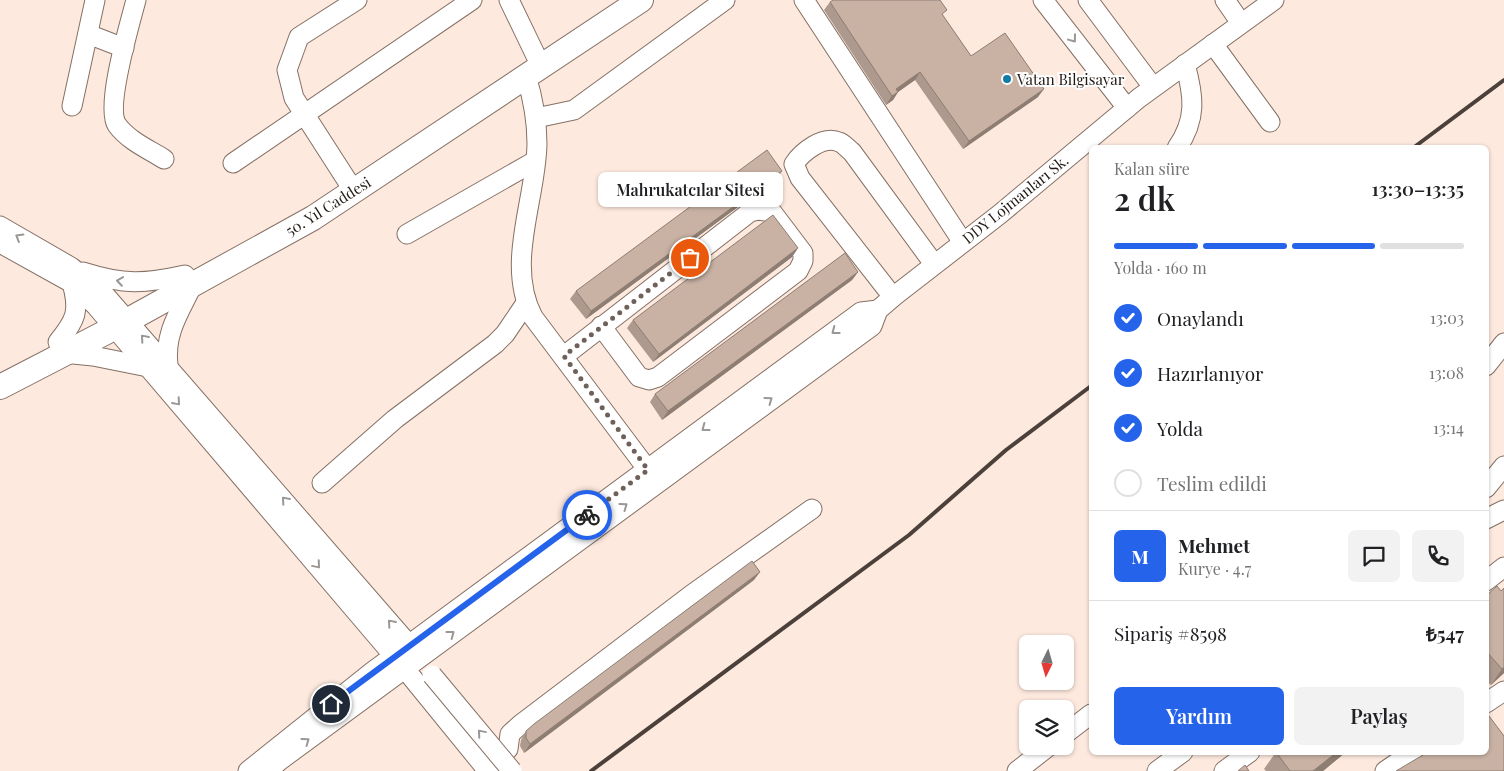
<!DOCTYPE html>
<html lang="tr">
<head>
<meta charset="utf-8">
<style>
  :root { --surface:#fff; --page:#f2f2f2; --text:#202124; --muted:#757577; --line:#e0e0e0; --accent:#2563eb }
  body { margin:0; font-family:"Playfair Display",serif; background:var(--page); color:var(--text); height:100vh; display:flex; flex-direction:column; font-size:19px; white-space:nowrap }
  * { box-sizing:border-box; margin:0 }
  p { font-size:16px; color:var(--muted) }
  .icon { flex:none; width:28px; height:28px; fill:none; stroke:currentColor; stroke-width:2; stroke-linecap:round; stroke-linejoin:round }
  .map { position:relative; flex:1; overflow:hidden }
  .details { position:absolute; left:1089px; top:145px; width:400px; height:610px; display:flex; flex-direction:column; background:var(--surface); border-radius:8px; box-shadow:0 1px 4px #0004 }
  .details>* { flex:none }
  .needle { width:32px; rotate:185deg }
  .controls { position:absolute; left:1019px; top:635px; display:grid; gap:10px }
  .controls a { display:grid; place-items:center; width:55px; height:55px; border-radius:8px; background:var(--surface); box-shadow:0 1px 4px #0004; font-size:25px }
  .pin { position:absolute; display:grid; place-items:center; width:42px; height:42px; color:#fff; margin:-21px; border:2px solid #fff; border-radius:50%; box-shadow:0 1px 5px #0007 }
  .courier { position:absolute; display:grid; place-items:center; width:50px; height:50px; margin:-25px; border:4px solid #2563eb; border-radius:50%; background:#fff; color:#222; box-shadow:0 1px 6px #0007 }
  .bubble { position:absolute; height:35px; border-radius:8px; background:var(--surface); box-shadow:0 1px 4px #0004; font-size:16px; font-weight:600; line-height:35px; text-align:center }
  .overview em { font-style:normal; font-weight:600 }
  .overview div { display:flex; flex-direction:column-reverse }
  .overview { display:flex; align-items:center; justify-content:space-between; height:85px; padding:0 25px }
  h1 { font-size:32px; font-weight:600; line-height:38px }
  .bar { display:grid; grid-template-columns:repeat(4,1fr); gap:8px 5px; align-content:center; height:60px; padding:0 25px }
  .bar i { height:6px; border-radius:4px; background:var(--line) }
  .bar .selected { background:var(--accent) }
  .bar p { grid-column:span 4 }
  .line { display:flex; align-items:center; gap:12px; padding:0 25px; border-top:1px solid var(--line) }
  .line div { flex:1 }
  .round { display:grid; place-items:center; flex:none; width:52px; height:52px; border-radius:8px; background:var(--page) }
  ol { padding:0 25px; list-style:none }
  li { display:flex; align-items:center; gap:15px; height:55px }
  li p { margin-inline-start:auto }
  li .icon { padding:5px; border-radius:50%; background:var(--accent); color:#fff; stroke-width:4 }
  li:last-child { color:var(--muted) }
  li i { width:28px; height:28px; border:2px solid var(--line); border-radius:50% }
  .button { display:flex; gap:10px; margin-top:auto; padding:10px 25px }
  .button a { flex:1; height:58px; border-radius:8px; background:var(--accent); color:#fff; font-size:20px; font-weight:600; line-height:58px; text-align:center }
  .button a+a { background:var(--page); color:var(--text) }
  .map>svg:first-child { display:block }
</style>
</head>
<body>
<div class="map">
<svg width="1504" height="771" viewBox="0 0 1504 771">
  <rect width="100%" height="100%" fill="#fde9de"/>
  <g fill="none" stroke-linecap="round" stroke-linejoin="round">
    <defs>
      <g id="minor">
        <path d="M136 0C130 23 105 107 117 125 129 141 148 149 164 159"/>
        <path d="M509 0 536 56"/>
        <path d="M804 0 962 241"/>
        <path d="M1043 0 1127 108"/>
        <path d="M1088 0 1153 87"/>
        <path d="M1225 0 1241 23"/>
        <path d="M88 34 124 48"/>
        <path d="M1213 44 1270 122"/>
        <path d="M526 76C533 98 537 120 537 144 536 200 505 264 533 317L648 470"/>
        <path d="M72 106 95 0"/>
        <path d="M536 118 574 110 725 0"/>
        <path d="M1177 148C1197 119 1194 96 1185 64"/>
        <path d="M233 163 472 0"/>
        <path d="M348 182 294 98 287 70 299 37 357 0"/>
        <path d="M0 226 71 267 104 294 417 654"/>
        <path d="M407 234 535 161"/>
        <path d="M0 243 72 283 96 306 405 669 488 771"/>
        <path d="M83 272C124 285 144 284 185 275"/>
        <path d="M893 297 800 178 794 164C802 152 823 135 839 142 843 143 848 149 852 152L934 264"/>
        <path d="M58 342C76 320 80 311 72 283"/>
        <path d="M63 353 93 356 148 367"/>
        <path d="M564 356 750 212 758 210 772 212 803 253V261L798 271 658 377 649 380 639 377 601 326"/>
        <path d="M168 365C164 333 180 311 193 284"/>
        <path d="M1486 366 1504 343"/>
        <path d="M322 483 395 419 495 344 505 334 526 303"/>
        <path d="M1486 488 1504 466"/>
        <path d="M1486 519 1504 510"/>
        <path d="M1486 581 1504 567"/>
        <path d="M1486 703 1504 691"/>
        <path d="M1065 734 1091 714"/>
        <path d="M490 769 508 749 510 734 521 724 691 595 812 509"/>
        <path d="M248 771 372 672 861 312 878 310"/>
        <path d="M268 771 279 761 872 326 878 310 893 297 1000 214 1139 98 1274 0"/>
        <path d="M1017 771 1049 746"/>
        <path d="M1157 771 1183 752"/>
        <path d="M1224 771 1250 752"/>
        <path d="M1385 771 1413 752"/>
      </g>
      <path id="major" d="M0 387 114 328 313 218 641 0"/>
    </defs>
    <use href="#minor" stroke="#857064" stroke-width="21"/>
    <use href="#major" stroke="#857064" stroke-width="26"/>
    <use href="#minor" stroke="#fff" stroke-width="19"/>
    <use href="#major" stroke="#fff" stroke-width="24"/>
    <g stroke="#4b403a" stroke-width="4">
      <path d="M1413 148 1504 80"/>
      <path d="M591 771 909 535 1006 450 1091 386"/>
    </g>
    <defs>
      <path id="minor-bridge" d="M432 675 512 771"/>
    </defs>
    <use href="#minor-bridge" stroke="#857064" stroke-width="21" stroke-linecap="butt"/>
    <use href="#minor-bridge" stroke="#fff" stroke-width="19"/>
  </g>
  <g fill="#ad998d">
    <path d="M830 2 943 16 971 56 1038 97 963 149 915 80 898 92 893 100 886 105 824 10Z"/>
    <path d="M776 179 586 319 570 299 576 291Z"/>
    <path d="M798 248 792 257 653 362 627 328 633 320Z"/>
    <path d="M858 272 852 280 662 420 650 402 655 394Z"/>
    <path d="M754 580 524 753 520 746 521 740 526 731Z"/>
    <path d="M1486 596 1504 673 1491 685 1486 681Z"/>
    <path d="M1276 752H1346L1323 771H1266L1264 769Z"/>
  </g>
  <g fill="#8d7d73">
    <path d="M920 72 915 80 898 92 893 100 886 105 896 89Z"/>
    <path d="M1044 89 1038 97 963 149 969 141Z"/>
    <path d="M782 171 776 179 586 319 591 311Z"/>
    <path d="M798 248 792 257 653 362 659 354Z"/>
    <path d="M858 272 852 280 662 420 668 411Z"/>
    <path d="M760 572 754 580 524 753 530 744Z"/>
    <path d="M1504 667V673L1491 685 1502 669Z"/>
    <path d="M1337 752H1346L1323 771H1313Z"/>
  </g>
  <g fill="#c9b2a4" stroke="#8d7d73">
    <path d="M833 0H940L947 10 942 14 971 56 1005 33 1044 89 969 141 920 72 896 89 898 92 892 96 830 2Z"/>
    <path d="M767 150 782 171 591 311 576 291Z"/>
    <path d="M773 215 798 248 659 354 633 320Z"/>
    <path d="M845 253 858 272 668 411 655 394Z"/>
    <path d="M752 561 760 572 530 744 526 738V731L534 724Z"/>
    <path d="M1497 586 1501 591 1504 588V667L1502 669 1486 651V596Z"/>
    <path d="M1489 716 1504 736V771H1396L1428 752H1486V718Z"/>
    <path d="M1276 752H1337L1313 771H1290Z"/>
    <path d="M1245 765 1249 771H1238Z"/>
  </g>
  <defs><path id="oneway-chevron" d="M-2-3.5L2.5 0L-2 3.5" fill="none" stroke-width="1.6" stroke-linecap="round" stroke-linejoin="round" transform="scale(1.25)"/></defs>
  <g stroke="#9b9795">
    <use href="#oneway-chevron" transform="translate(1073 39) rotate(53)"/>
    <use href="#oneway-chevron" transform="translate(19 237) rotate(-149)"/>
    <use href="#oneway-chevron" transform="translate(120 281) rotate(-172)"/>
    <use href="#oneway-chevron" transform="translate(835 331) rotate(143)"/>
    <use href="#oneway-chevron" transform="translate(144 338) rotate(-131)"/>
    <use href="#oneway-chevron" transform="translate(769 400) rotate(-36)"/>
    <use href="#oneway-chevron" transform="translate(177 402) rotate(49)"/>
    <use href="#oneway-chevron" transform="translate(705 428) rotate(143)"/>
    <use href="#oneway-chevron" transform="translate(285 500) rotate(-131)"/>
    <use href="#oneway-chevron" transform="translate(624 506) rotate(-36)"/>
    <use href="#oneway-chevron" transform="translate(317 565) rotate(50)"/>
    <use href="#oneway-chevron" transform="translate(391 623) rotate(-131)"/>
    <use href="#oneway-chevron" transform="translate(451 634) rotate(-37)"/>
    <use href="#oneway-chevron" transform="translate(481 733) rotate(-130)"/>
    <use href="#oneway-chevron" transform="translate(306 741) rotate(-36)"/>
  </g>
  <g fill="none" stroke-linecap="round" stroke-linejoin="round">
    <path stroke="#6e615a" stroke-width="5" stroke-dasharray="0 9" d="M587 515 648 470 564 356 690 258"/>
    <path stroke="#2563eb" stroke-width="6" d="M331 704 587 515"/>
  </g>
  <circle fill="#117ca6" stroke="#fff" stroke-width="2" cx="1007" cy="79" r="5"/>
  <g text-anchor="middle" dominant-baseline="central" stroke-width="4" stroke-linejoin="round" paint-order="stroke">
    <g font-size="15" fill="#211813" stroke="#fff" text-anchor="start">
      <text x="1017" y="79">Vatan Bilgisayar</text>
    </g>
    <g font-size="15" fill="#211813" stroke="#fff">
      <text transform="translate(1015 199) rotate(-39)">DDY Lojmanları Sk.</text>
      <text transform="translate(328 206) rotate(-32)">50. Yıl Caddesi</text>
    </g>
  </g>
</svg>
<div class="controls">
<a><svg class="needle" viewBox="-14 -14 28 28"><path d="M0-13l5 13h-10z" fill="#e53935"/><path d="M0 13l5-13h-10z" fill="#757577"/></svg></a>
<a><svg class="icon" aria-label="layers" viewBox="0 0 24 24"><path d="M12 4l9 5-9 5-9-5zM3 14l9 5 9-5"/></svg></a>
</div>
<div class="pin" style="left:690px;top:258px;background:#ea580c"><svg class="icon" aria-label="bag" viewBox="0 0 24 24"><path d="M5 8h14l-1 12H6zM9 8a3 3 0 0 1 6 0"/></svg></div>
<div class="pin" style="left:331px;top:704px;background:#1f2937"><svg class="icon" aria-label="home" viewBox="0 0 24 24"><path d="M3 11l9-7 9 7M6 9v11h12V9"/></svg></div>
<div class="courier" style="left:587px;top:515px"><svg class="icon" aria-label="bike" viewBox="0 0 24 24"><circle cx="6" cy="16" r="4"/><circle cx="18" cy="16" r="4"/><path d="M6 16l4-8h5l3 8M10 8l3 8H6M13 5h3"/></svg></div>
<div class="bubble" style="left:598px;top:172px;width:185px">Mahrukatcılar Sitesi</div>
<section class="details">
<div class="overview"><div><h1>2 dk</h1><p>Kalan süre</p></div><em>13:30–13:35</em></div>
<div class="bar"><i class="selected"></i><i class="selected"></i><i class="selected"></i><i></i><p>Yolda · 160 m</p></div>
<ol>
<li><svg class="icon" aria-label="check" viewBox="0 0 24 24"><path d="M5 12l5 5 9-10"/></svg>Onaylandı<p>13:03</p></li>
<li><svg class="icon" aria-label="check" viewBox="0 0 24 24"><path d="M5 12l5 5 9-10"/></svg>Hazırlanıyor<p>13:08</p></li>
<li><svg class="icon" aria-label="check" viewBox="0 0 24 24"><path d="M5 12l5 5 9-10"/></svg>Yolda<p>13:14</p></li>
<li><i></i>Teslim edildi</li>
</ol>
<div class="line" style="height:90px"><b class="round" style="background:var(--accent);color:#fff">M</b><div><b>Mehmet</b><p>Kurye · 4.7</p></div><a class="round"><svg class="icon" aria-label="chat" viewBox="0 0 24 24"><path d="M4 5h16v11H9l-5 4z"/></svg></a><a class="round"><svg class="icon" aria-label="phone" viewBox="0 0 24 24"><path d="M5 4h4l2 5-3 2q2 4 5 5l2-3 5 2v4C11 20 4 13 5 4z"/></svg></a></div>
<div class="line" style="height:65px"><div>Sipariş #8598</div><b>₺547</b></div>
<div class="button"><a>Yardım</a><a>Paylaş</a></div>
</section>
</div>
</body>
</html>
